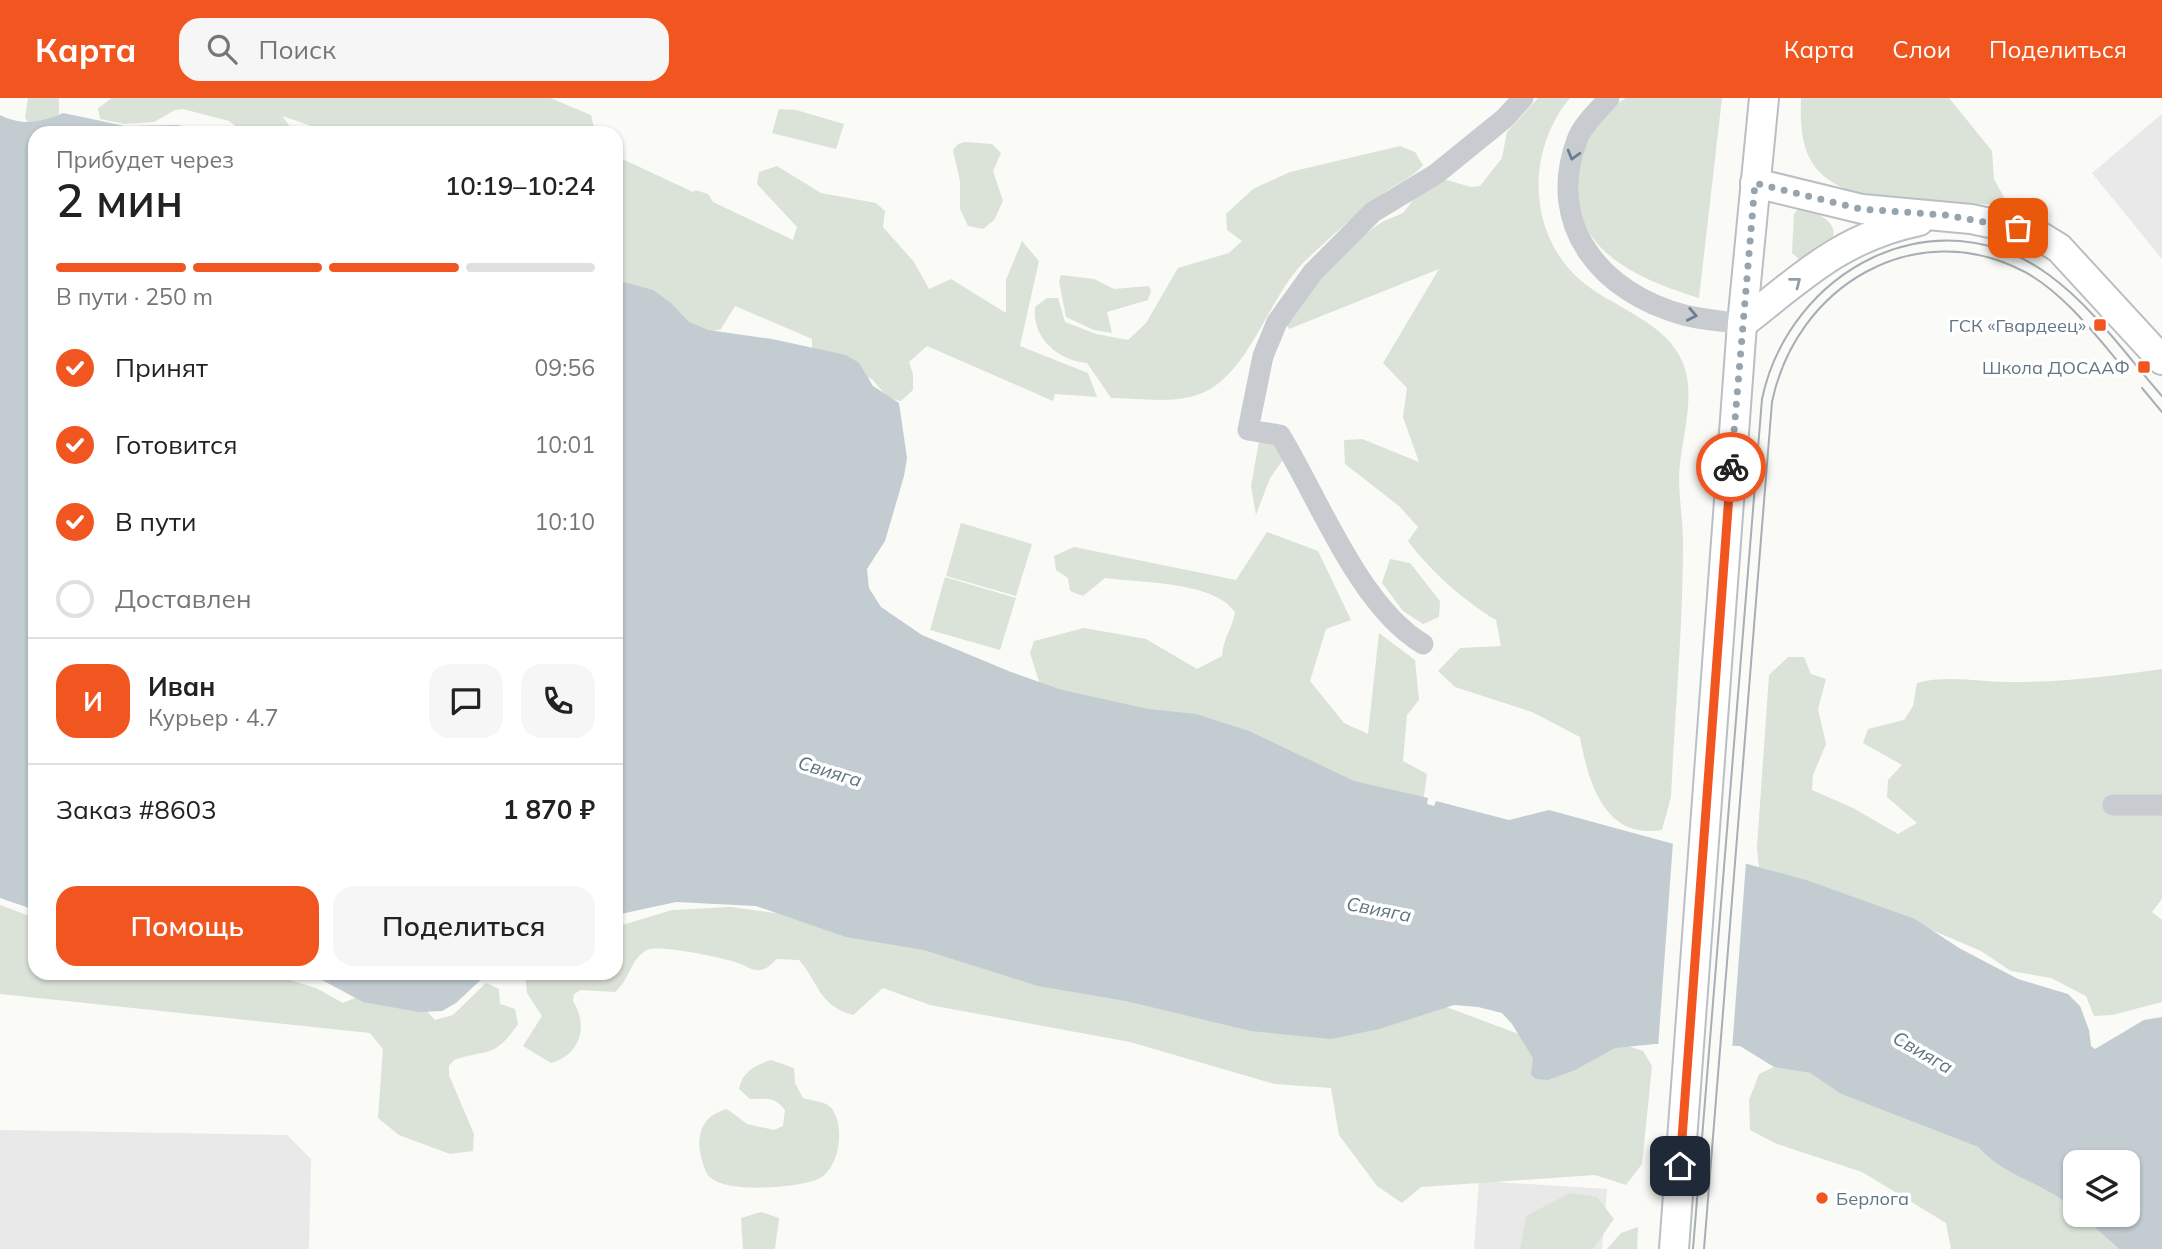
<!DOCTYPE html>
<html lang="ru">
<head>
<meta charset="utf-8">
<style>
  :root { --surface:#fff; --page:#f6f6f6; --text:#222; --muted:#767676; --line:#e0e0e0; --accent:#f15620 }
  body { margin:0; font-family:Mulish,sans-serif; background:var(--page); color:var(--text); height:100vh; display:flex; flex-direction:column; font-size:26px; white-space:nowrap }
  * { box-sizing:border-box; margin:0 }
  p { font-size:23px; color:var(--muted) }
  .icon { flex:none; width:38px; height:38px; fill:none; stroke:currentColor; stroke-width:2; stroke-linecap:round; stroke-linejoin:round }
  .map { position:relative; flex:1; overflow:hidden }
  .details { position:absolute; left:28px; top:28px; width:595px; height:854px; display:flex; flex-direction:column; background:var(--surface); border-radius:21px; box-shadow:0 2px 5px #0004 }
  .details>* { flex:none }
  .fabs { position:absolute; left:2063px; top:1052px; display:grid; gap:14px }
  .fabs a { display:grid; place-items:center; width:77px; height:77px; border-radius:14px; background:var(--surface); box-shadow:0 2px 5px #0004; font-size:35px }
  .pin { position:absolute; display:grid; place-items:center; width:60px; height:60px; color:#fff; margin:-30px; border-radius:14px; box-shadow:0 4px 10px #0006 }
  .courier { position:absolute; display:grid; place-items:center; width:70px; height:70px; margin:-35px; border:5px solid #f15620; border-radius:50%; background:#fff; color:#222; box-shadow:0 2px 9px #0007 }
  .headline em { font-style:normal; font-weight:600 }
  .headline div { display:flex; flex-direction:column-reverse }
  .headline { display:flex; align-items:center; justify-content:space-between; height:119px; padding:0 28px }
  h1 { font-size:46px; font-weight:600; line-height:52px }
  .bar { display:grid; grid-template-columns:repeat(4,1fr); gap:10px 7px; align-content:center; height:84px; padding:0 28px }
  .bar i { height:9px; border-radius:5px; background:var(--line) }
  .bar .active { background:var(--accent) }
  .bar p { grid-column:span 4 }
  .line { display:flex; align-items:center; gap:18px; padding:0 28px; border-top:2px solid var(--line) }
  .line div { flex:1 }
  .round { display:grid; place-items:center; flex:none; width:74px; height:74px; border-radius:21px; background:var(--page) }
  ol { padding:0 28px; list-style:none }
  li { display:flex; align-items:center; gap:21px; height:77px }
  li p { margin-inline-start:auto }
  li .icon { padding:7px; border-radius:50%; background:var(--accent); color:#fff; stroke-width:4 }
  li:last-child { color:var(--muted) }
  li i { width:38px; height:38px; border:4px solid var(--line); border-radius:50% }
  .action { display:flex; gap:14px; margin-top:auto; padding:14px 28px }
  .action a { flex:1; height:80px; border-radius:21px; background:var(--accent); color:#fff; font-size:28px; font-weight:600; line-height:80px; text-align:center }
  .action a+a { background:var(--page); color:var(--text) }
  header { display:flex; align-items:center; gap:42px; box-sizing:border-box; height:98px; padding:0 35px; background:var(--accent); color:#fff }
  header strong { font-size:33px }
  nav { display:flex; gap:38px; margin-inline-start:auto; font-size:24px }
  .search { width:490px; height:63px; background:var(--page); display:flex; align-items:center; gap:18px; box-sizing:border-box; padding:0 24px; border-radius:21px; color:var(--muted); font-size:26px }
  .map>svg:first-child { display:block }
</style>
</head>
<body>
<header>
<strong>Карта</strong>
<div class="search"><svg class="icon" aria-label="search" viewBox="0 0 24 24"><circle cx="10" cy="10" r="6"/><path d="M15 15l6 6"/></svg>Поиск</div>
<nav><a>Карта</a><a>Слои</a><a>Поделиться</a></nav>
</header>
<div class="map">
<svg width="2162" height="1151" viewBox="0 0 2162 1151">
  <rect width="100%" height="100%" fill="#fafaf7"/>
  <g fill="#e8e9e8">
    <path d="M2162 16V161L2092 75Z"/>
    <path d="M0 1032 287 1037 311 1061 309 1151H0Z"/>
    <path d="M1479 1083 1607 1091 1602 1151H1474Z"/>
  </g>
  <g fill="#dbe2d8">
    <path d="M28 0H59V15L55 26 31 29 25 20Z"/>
    <path d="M112 0H550L591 17 594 29 588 35H332L282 18 295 35H245L229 23 183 11 175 12 154 24 124 26 100 21 98 10Z"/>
    <path d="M1538 0H1570C1525 54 1527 140 1585 186 1617 211 1667 225 1683 265 1697 301 1680 342 1679 380 1679 401 1683 423 1683 444 1683 529 1675 614 1671 699L1662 732C1604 742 1588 683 1580 639L1532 614 1455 589 1438 573 1460 550 1501 548 1496 522C1463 502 1431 474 1408 443L1418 429 1399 408 1345 366 1344 342 1362 341 1419 364 1403 319 1407 290 1383 265 1439 171 1289 231 1285 224 1348 148 1382 124 1403 115 1417 97 1443 81 1471 89 1480 88 1502 60 1507 34Z"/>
    <path d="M1626 0H1722L1699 200C1628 178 1559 146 1582 58 1588 35 1603 12 1626 0Z"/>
    <path d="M1801 0H1949L1992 53 1994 81 2005 101 1996 107 1870 99C1811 84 1799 57 1801 0Z"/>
    <path d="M779 11 796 12 844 26 836 51 772 35Z"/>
    <path d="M965 44 992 46 1001 55 993 73 1003 103 994 122 983 131 968 128 960 111V83L953 52 958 46Z"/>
    <path d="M1400 48 1415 54 1423 67C1412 81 1398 84 1384 95 1356 116 1329 140 1303 165 1272 197 1255 255 1220 284 1190 310 1147 300 1111 300L1087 265C1057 262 1032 240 1035 209L1047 200H1058L1065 224 1096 236 1128 242 1146 225 1178 170 1229 155 1242 143 1227 132 1226 116 1253 91 1290 74Z"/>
    <path d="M616 58 693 94 695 92 708 96 713 104 793 142 797 129 757 86 759 74 777 68 821 95 876 105 885 113 883 129 914 164 929 191 951 181 1006 215V182L1022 143 1039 163 1020 248 1088 275 1097 299 1055 296 1053 303 927 248 909 264 913 276V292L901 303 888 300 872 281 812 255V241L735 208 721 231 700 236 616 189Z"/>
    <path d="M1798 111C1812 111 1838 123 1833 139L1799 161 1792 155 1794 116Z"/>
    <path d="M1061 177 1094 181 1114 191 1149 188 1151 193 1148 202 1107 214 1112 235 1094 232 1066 219 1059 183Z"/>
    <path d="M1262 327 1283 362 1270 380 1256 417 1251 388Z"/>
    <path d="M961 425 1032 446 1016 498 946 478Z"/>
    <path d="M1267 434 1318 453 1351 522 1326 531 1310 583 1344 625 1368 636 1379 535 1415 562 1419 602 1407 617 1403 663 1427 676 1421 718 1043 596 1030 555 1034 543 1084 530 1146 541 1197 571 1222 558C1224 538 1232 532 1235 514 1213 483 1141 485 1105 480L1083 498 1070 493 1068 480 1056 472 1054 458 1074 449 1236 482Z"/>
    <path d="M1390 461 1410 465 1440 503 1439 519 1423 526 1403 513 1382 485Z"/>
    <path d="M945 479 1016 500 1000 552 930 532Z"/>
    <path d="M1788 559H1804L1811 576 1826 581 1818 611 1826 646 1813 677 1812 692 1853 710 1898 736 1917 725 1887 699 1888 682 1902 667 1863 645 1868 631 1904 622 1913 608 1917 585C1949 576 1983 585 2015 584 2065 584 2113 578 2162 571V801L2152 814 2162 822V904L2112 917 2094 918 2086 898 2051 880 2011 873 1981 853 1885 812 1760 779 1757 749 1769 577Z"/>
    <path d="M0 807 35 820V875H268L316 890 343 905 385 887 417 902 435 922 453 917 486 885 499 891 500 906 515 911 518 926C493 962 489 950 454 962L449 968V977L474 1036 473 1053 450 1056 399 1037 378 1020 383 951 370 935 0 896Z"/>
    <path d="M731 809 1441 907 1588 962 1619 945 1643 953 1652 968 1642 1066 1626 1087 1595 1077 1421 1089 1402 1105 1377 1088 1339 1037 1331 990 1275 986 1130 944 930 907 883 890 853 917C818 907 820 886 799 862L777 861C773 864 768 870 764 871 755 875 747 868 738 865 724 860 659 846 647 852 630 861 630 882 615 894L581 892 574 896 573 903C589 928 580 957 551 965L523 948 542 918 527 895 525 875H616V829L672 812Z"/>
    <path d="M771 962 794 970 795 985 803 1000C811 1003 827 1003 832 1011 846 1030 839 1074 816 1082 794 1090 729 1095 711 1080 706 1076 705 1071 703 1066 695 1042 699 1018 727 1011L747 1026 774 1032 783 1028 785 1012C775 998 766 1001 750 1001L739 991C742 974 755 967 771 962Z"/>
    <path d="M1774 969 1810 975 1841 996 1978 1049C2005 1080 2046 1085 2075 1112L2076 1116 2081 1117 2119 1151H1951L1946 1125 1862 1074 1777 1046 1750 1032 1749 1002 1759 976Z"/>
    <path d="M1570 1095 1597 1099 1614 1121 1593 1151H1520L1526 1118Z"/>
    <path d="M761 1114 779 1120 775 1151H743L741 1120Z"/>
    <path d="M1638 1129 1637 1151H1607L1621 1135Z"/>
  </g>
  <g fill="#c2ccd1">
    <path d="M63 15 125 28 177 27 222 35H35V812L0 800V17C22 28 41 25 63 15Z"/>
    <path d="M616 182 653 192 671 205 689 224 708 232 772 241 846 257 859 265 873 288 899 305 907 360 904 378 885 443 867 471 869 490 881 509 922 537 1011 574 1062 592 1148 611 1196 616 1249 633 1354 683 1428 700 1427 706 1434 708 1436 703 1509 722 1549 712 1806 782 1915 821 1959 850 2018 881 2068 896 2080 908 2089 932 2091 948 2095 951 2144 922 2162 919V1151H2119L2081 1117 2128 1116V1064H2076L2075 1112C2046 1085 2005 1080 1978 1049L1841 996 1810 975 1774 969 1740 948 1655 946 1615 950 1575 972 1548 982 1536 981 1531 977 1533 960 1512 926 1502 915 1478 909 1454 907 1379 931 1331 941 1251 933 1126 903 1038 888 924 852 846 839 756 808 676 804 616 817Z"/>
    <path d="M309 875H488L456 905 442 913 419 914 363 904Z"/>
  </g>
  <path fill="#fafaf7" d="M1673 744 1746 764 1732 952 1658 950Z"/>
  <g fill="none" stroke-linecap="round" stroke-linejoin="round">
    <defs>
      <g id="major">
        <path d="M1755 85 1862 111 1971 121 2033 134 2059 150 2162 262"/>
        <path d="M1742 226C1802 179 1842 139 1919 123"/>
        <path d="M1674 1151 1742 226 1764 0"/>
      </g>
    </defs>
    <use href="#major" stroke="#babfc3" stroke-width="32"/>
    <g stroke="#c8ccd0" stroke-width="21">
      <path d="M1609 0C1598 13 1582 27 1577 42 1545 128 1602 195 1684 217 1703 222 1723 223 1742 226"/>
      <path d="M1423 546C1359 508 1319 401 1280 337L1248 332 1263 258 1277 224 1313 174 1373 114 1436 76 1505 20 1523 0"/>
      <path d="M2113 707H2162"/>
    </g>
    <use href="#major" stroke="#fff" stroke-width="28"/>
    <g stroke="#a7aeb5" stroke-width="2">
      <path d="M2142 290 2162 314"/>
      <path d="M1693 1151 1762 301C1789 173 1935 93 2049 177 2093 209 2127 258 2162 298"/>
      <path d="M1704 1151 1772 304C1796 188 1915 116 2025 174 2063 195 2093 234 2121 267"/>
    </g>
  </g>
  <defs><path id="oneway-chevron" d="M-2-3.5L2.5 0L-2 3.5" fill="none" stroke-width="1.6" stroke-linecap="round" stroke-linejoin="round" transform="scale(1.75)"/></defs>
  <g stroke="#6c7e8c">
    <use href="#oneway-chevron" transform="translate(1573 57) rotate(106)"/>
    <use href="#oneway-chevron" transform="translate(1692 217) rotate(11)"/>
  </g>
  <use stroke="#919eaa" href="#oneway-chevron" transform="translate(1796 184) rotate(-38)"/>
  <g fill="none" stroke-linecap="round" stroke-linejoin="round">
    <path stroke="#97a4ad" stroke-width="7" stroke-dasharray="0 12.6" d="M1731 369 1755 85 1861 111 1945 117 2018 130"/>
    <path stroke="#f15620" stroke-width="9" d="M1680 1068 1731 369"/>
  </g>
  <g fill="#f15620" stroke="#fff" stroke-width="2.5">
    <rect x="2093" y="220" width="14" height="14" rx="3.5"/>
    <rect x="2137" y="262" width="14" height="14" rx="3.5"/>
    <circle cx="1822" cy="1100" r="7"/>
  </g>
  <g text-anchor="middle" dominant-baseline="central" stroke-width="7" stroke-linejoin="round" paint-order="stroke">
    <g font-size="18" fill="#627585" stroke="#fff" text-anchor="end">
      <text x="2086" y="227">ГСК «Гвардеец»</text>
      <text x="2130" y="269">Школа ДОСААФ</text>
      <text x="1836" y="1100" text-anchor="start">Берлога</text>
    </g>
    <g font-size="19" font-style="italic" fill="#5e747e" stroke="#fff">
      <text transform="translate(830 673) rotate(17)">Свияга</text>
      <text transform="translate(1379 811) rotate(11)">Свияга</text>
      <text transform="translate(1923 954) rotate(30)">Свияга</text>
    </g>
  </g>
</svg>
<div class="fabs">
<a><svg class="icon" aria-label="layers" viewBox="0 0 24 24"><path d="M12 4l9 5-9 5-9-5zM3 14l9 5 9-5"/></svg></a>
</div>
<div class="pin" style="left:2018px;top:130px;background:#ea580c"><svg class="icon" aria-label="bag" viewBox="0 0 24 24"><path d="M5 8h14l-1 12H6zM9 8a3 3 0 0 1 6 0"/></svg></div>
<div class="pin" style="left:1680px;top:1068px;background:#1f2937"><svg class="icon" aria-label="home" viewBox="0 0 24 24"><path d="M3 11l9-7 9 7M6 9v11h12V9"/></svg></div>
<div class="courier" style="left:1731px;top:369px"><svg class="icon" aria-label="bike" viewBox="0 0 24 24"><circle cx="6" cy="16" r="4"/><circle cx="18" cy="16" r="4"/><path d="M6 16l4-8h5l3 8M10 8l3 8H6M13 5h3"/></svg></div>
<section class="details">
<div class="headline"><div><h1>2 мин</h1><p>Прибудет через</p></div><em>10:19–10:24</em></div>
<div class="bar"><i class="active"></i><i class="active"></i><i class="active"></i><i></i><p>В пути · 250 m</p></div>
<ol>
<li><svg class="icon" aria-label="check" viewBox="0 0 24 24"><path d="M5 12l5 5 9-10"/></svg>Принят<p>09:56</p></li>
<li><svg class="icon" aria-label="check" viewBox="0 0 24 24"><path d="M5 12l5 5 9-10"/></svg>Готовится<p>10:01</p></li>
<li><svg class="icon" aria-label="check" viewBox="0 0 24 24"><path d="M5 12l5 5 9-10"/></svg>В пути<p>10:10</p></li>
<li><i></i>Доставлен</li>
</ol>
<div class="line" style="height:126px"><b class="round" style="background:var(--accent);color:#fff">И</b><div><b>Иван</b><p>Курьер · 4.7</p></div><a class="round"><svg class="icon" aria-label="chat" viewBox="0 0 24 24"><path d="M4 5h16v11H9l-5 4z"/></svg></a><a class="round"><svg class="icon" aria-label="phone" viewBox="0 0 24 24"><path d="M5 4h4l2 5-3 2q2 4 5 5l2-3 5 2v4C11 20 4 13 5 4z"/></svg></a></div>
<div class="line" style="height:91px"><div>Заказ #8603</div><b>1 870 ₽</b></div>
<div class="action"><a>Помощь</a><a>Поделиться</a></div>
</section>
</div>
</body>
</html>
